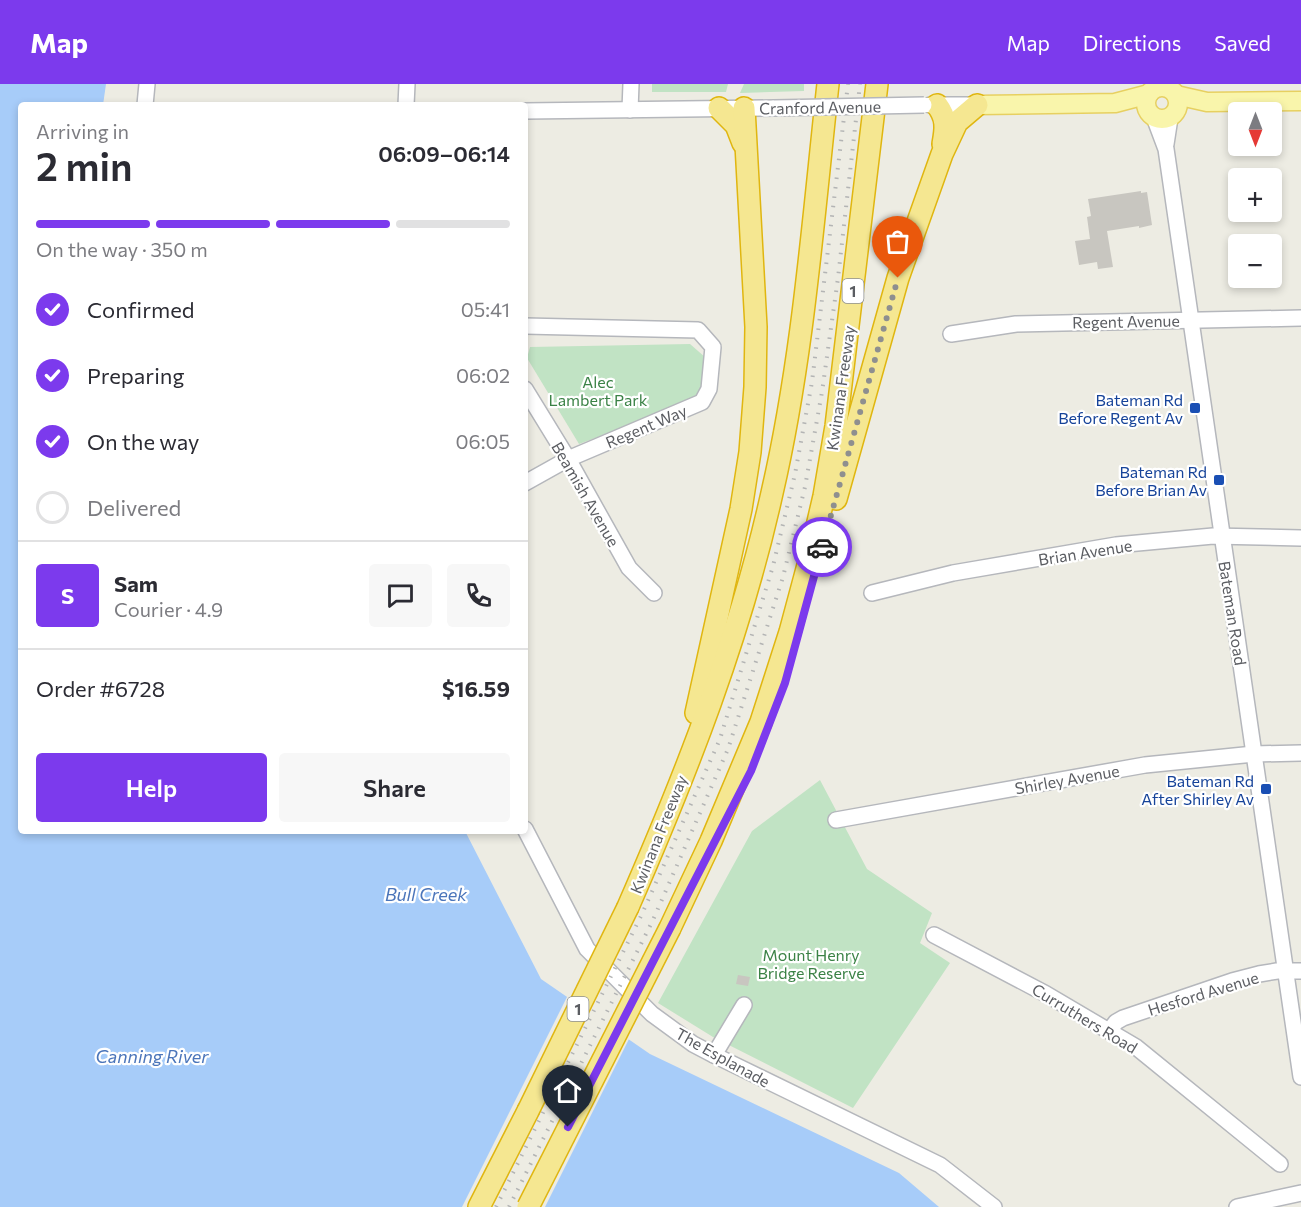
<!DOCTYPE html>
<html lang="en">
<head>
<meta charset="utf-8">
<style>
  :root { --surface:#fff; --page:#f7f7f7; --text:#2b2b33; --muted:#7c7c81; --line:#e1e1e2; --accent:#7c3aed }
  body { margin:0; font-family:Commissioner,sans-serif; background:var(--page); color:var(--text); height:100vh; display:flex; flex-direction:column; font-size:22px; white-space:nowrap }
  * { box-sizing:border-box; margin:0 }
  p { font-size:20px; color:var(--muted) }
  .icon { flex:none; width:33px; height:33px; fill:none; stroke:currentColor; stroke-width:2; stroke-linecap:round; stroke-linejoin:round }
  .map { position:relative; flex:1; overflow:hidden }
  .drawer { position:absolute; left:18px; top:18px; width:510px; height:732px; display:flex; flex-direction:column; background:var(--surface); border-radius:6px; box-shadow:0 3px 9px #0003 }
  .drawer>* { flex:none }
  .needle { width:39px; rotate:180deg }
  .buttons { position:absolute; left:1228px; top:18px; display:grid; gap:12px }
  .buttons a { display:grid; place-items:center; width:54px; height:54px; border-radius:6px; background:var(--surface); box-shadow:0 3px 9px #0003; font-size:30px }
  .pin { position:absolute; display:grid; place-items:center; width:51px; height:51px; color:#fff; margin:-62px -26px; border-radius:50% 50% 50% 0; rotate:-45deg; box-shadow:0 0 6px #0007 }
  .pin .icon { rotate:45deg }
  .courier { position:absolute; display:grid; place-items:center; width:60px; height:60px; margin:-30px; border:4px solid #7c3aed; border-radius:50%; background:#fff; color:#222; box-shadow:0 2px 8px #0007 }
  .overview em { font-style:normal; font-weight:600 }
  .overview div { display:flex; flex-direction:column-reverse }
  .overview { display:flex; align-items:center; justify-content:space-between; height:102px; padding:0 18px }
  h1 { font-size:39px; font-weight:600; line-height:45px }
  .bar { display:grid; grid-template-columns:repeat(4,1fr); gap:9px 6px; align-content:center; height:72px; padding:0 18px }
  .bar i { height:8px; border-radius:4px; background:var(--line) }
  .bar .on { background:var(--accent) }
  .bar p { grid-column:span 4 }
  .line { display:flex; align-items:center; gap:15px; padding:0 18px; border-top:2px solid var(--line) }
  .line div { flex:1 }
  .round { display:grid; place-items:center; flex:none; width:63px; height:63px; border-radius:6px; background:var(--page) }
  ol { padding:0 18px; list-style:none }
  li { display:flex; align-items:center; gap:18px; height:66px }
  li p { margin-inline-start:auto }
  li .icon { padding:6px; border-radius:50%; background:var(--accent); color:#fff; stroke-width:4 }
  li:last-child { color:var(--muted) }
  li i { width:33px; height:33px; border:3px solid var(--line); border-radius:50% }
  .action { display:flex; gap:12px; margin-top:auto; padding:12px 18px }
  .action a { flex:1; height:69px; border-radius:6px; background:var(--accent); color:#fff; font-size:24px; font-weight:600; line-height:69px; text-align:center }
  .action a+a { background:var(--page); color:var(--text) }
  header { display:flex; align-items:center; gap:36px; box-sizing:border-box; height:84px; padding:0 30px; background:var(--accent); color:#fff }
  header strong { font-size:28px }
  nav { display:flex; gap:33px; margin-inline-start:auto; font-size:21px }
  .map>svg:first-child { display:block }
</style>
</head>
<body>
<header>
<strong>Map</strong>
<nav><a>Map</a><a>Directions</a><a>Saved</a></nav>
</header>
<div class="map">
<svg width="1301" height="1123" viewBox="0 0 1301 1123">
  <rect width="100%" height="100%" fill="#edece3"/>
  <g fill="#c1e3c4">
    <path d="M652 0H728L726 8H652Z"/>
    <path d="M744 0H804V7L740 9Z"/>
    <path d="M690 260 706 274 702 306 687 320 579 360 527 274 530 263Z"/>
    <path d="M820 696 867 785 932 829 920 859 950 879 853 1024 713 953 658 919 752 747Z"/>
  </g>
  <path fill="#a7ccf9" d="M0 0H106L103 21H21V747H465L541 895 650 970 899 1089 939 1123H0Z"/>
  <path fill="#edece3" d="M568 911 630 953 545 1123H462Z"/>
  <g fill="#c8c6c0">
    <path d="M1141 107V109L1147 108 1152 141 1139 144V142L1107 147 1113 183 1098 185 1097 178 1079 181 1075 157 1090 155 1087 133 1091 132 1088 115Z"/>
    <path d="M738 891 750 893 748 902 736 900Z"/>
  </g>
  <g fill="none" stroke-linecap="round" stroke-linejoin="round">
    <defs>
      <g id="minor">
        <path d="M145 21 147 0"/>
        <path d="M406 21 407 0"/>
        <path d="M930 21H977"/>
        <path d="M630 26 631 0"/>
        <path d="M525 27 774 24"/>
        <path d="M1154 33 1166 65 1301 993"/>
        <path d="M1166 60 1170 34"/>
        <path d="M525 242 698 246 713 263 709 305 702 318 568 375 525 399"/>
        <path d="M951 250 1016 240 1301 234"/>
        <path d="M525 305 568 375 629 484 654 509"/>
        <path d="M872 509 953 489 1116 461 1213 452 1301 454"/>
        <path d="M836 736 1145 681 1254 670 1301 669"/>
        <path d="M525 745 587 865 652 930 693 960 714 971 940 1081 994 1123"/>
        <path d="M934 851 1046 910 1136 963 1280 1080"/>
        <path d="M1110 946 1116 938 1123 934 1232 897 1259 890 1277 887H1301"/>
        <path d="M714 971 744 921"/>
        <path d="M1237 1123 1301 1109"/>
      </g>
      <g id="major">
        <circle cx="1162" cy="19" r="16"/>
        <path d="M1176 11 1207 18 1301 17"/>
        <path d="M977 21 1115 19 1149 10"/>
      </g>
      <g id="highway">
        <path d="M937 21C947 34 946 44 943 60"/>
        <path d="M719 24 736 41 743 59"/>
        <path d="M836 415 898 194 942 70 957 38 977 21"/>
        <path d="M696 629 741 425 750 368 755 303 756 243 744 24"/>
        <path d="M628 823C687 688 740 553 772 409 803 275 813 136 828 0"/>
        <path d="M670 844 711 757 761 638 790 548 808 481 824 412 836 342 877 0"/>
        <path d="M479 1123 528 1027"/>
      </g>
    </defs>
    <use href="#minor" stroke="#b5b7bc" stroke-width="18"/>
    <use href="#major" stroke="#e7d061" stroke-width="21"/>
    <use href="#highway" stroke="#e0b610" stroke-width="24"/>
    <use href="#minor" stroke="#fff" stroke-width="15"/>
    <use href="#major" stroke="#f9f5ab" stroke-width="18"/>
    <use href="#highway" stroke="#f5e791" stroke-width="21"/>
    <g stroke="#b3b4b4" stroke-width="4" stroke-dasharray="1.5 8" stroke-linecap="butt">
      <path d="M496 1123 642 830 720 655 773 482 795 390 812 298 848 0"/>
      <path d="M509 1123 653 836 728 665 783 493 805 403 822 308 838 194 860 0"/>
    </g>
    <defs>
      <path id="minor-bridge" d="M774 24 924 21"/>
      <g id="highway-bridge">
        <path d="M528 1027 628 823"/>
        <path d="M528 1123 670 844"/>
      </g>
    </defs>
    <use href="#minor-bridge" stroke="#b5b7bc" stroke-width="18" stroke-linecap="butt"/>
    <use href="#highway-bridge" stroke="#e0b610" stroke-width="24" stroke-linecap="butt"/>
    <use href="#minor-bridge" stroke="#fff" stroke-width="15"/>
    <use href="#highway-bridge" stroke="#f5e791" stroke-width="21"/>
  </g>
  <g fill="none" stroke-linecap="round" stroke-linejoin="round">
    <path stroke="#8e8f8f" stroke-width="6" stroke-dasharray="0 10.8" d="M822 463 898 194"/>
    <path stroke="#7c3aed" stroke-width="8" d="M568 1043 751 687 785 599 822 463"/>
  </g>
  <g fill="#1a4fb4" stroke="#fff" stroke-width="2">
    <rect x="1189" y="318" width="12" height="12" rx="3"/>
    <rect x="1213" y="390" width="12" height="12" rx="3"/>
    <rect x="1260" y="699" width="12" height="12" rx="3"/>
  </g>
  <g text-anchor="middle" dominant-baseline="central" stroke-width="4.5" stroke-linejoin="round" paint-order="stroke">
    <g fill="#fff" stroke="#8c8e91" stroke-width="1.5">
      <rect x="842.5" y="195" width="21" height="24" rx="4.5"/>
      <rect x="567.5" y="913" width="21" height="24" rx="4.5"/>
    </g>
    <g font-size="15" font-weight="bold" fill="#5b5d62">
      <text x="853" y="207">1</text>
      <text x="578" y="925">1</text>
    </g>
    <g font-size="16" fill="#5b5d62" stroke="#fff">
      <text transform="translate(820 23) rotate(-1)">Cranford Avenue</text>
      <text transform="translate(1126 237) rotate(-1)">Regent Avenue</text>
      <text transform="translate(840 304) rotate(-82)">Kwinana Freeway</text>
      <text transform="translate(646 342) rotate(-23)">Regent Way</text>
      <text transform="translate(586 410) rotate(60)">Beamish Avenue</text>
      <text transform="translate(1085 468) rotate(-9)">Brian Avenue</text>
      <text transform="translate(1233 529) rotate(81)">Bateman Road</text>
      <text transform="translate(1067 695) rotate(-10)">Shirley Avenue</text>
      <text transform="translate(658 750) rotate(-68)">Kwinana Freeway</text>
      <text transform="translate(1203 909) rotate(-17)">Hesford Avenue</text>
      <text transform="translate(1085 934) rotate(31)">Curruthers Road</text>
      <text transform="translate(723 973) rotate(29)">The Esplanade</text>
    </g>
    <g font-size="16" fill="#3b8246" stroke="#fff">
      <text x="598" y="297">Alec<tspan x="598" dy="18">Lambert Park</tspan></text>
      <text x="811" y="870">Mount Henry<tspan x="811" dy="18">Bridge Reserve</tspan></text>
    </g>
    <g font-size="16" fill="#164399" stroke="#fff" text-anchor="end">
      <text x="1183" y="315">Bateman Rd<tspan x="1183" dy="18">Before Regent Av</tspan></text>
      <text x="1207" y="387">Bateman Rd<tspan x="1207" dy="18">Before Brian Av</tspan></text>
      <text x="1254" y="696">Bateman Rd<tspan x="1254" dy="18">After Shirley Av</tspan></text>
    </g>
    <g font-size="18" font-style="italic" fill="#4b75ba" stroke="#fff">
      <text x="426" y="810">Bull Creek</text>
      <text x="152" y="972">Canning River</text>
    </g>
  </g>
</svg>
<div class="buttons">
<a><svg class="needle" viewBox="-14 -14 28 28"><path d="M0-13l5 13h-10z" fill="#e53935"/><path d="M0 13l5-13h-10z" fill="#7c7c81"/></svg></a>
<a>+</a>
<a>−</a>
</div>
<div class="pin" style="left:898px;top:194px;background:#ea580c"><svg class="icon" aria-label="bag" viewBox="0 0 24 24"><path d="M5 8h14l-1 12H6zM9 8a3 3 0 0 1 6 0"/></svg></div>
<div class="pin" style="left:568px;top:1043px;background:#1f2937"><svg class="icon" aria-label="home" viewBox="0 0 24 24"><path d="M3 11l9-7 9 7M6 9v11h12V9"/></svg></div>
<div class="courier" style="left:822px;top:463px"><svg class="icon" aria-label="car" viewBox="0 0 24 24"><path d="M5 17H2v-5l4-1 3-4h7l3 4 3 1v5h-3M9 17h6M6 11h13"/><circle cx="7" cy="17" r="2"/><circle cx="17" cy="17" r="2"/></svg></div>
<section class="drawer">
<div class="overview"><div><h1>2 min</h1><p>Arriving in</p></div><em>06:09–06:14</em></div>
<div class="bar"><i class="on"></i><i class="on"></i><i class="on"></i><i></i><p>On the way · 350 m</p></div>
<ol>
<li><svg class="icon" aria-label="check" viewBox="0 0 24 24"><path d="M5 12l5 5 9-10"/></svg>Confirmed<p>05:41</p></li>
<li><svg class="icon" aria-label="check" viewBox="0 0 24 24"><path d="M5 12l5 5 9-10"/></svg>Preparing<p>06:02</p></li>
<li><svg class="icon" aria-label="check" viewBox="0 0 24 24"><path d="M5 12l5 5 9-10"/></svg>On the way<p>06:05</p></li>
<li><i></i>Delivered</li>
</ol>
<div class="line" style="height:108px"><b class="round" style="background:var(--accent);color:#fff">S</b><div><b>Sam</b><p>Courier · 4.9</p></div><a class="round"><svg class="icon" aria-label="chat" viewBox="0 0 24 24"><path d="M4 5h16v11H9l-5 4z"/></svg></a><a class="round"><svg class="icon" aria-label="phone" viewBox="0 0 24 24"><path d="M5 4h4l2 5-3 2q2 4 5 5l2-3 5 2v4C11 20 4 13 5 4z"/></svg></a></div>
<div class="line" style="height:78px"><div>Order #6728</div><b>$16.59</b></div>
<div class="action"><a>Help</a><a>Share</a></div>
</section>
</div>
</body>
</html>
